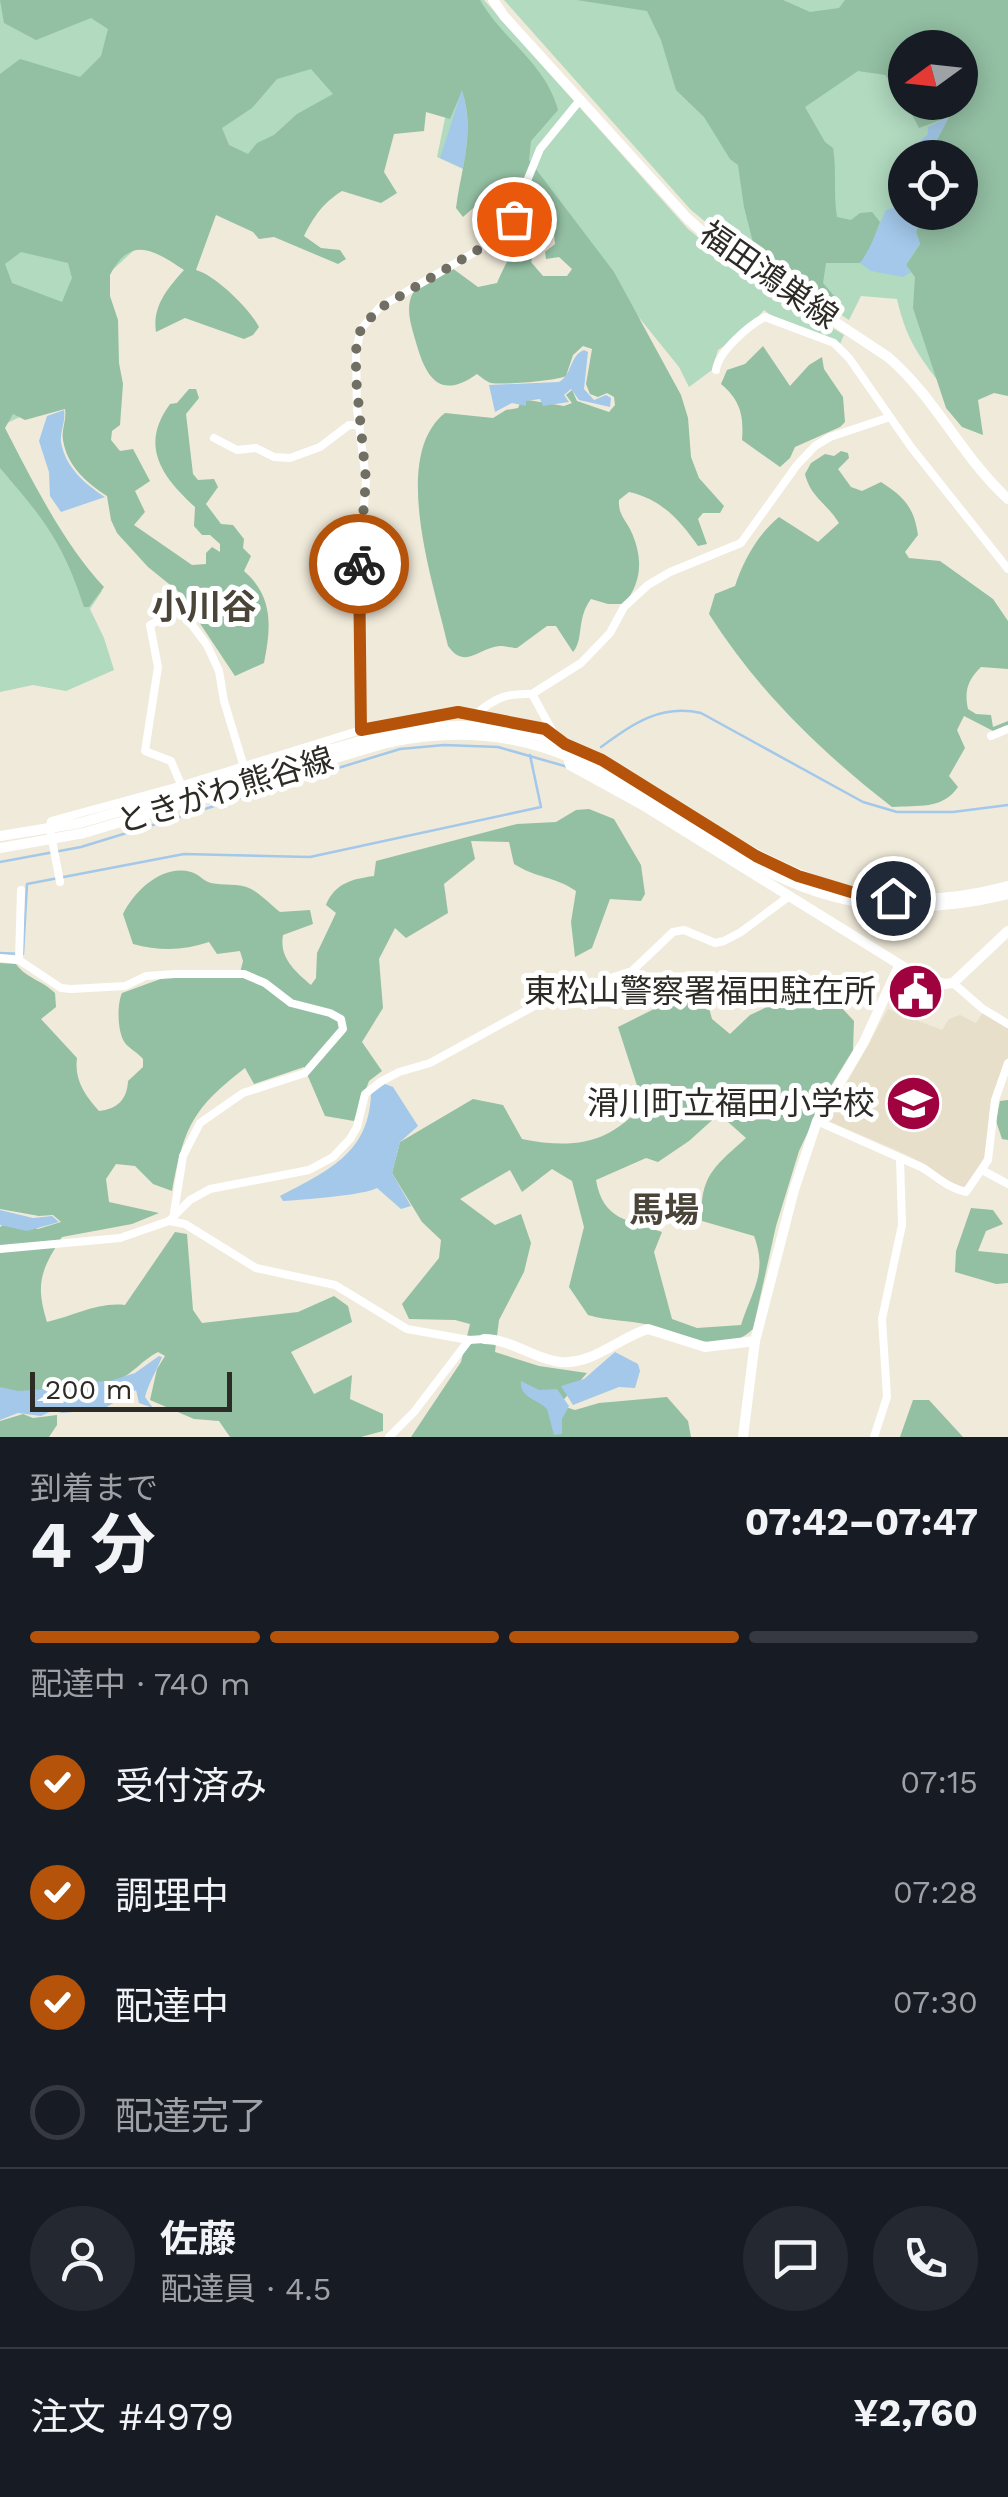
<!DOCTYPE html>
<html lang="ja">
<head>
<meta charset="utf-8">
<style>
  :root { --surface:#171b24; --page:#242831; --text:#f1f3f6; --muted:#9ea1a6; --line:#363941; --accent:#b45309 }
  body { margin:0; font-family:"Work Sans","Noto Sans JP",sans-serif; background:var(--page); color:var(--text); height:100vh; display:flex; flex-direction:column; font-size:38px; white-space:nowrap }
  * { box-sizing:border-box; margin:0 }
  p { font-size:32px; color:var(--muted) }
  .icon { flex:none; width:55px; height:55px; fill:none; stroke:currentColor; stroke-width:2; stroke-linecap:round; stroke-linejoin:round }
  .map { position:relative; height:1437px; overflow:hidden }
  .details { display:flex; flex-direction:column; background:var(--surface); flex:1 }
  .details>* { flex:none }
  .needle { width:65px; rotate:255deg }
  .buttons { position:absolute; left:888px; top:30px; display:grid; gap:20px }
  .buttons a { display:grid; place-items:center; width:90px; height:90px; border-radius:50%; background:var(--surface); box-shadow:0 5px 25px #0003; font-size:50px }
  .scale { position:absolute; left:30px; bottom:25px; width:202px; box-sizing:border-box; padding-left:10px; border:5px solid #2d2b25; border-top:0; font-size:28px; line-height:35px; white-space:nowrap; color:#2d2b25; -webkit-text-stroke:8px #fff; paint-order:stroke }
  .pin { position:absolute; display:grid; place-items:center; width:85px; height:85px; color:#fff; margin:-42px; border:5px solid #fff; border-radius:50%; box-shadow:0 2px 10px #0007 }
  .courier { position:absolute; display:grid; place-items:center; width:100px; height:100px; margin:-50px; border:8px solid #b45309; border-radius:50%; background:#fff; color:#222; box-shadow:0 2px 12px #0007 }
  .summary em { font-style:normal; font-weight:700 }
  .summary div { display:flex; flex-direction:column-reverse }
  .summary { display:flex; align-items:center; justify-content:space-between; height:170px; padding:0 30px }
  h1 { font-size:65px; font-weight:700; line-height:75px }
  .bar { display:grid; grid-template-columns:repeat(4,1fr); gap:15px 10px; align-content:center; height:120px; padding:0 30px }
  .bar i { height:12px; border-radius:8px; background:var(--line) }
  .bar .current { background:var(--accent) }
  .bar p { grid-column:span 4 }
  .line { display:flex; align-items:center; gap:25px; padding:0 30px; border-top:2px solid var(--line) }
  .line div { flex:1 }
  .round { display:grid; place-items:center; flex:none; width:105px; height:105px; border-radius:52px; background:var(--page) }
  ol { padding:0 30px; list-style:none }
  li { display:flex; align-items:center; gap:30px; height:110px }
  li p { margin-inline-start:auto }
  li .icon { padding:10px; border-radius:50%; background:var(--accent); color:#fff; stroke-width:4 }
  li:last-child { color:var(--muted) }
  li i { width:55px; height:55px; border:5px solid var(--line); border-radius:50% }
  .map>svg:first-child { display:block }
</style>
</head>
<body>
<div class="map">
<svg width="1008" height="1437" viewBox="0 0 1008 1437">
  <rect width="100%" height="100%" fill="#f0eada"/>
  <path fill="#e7dfc9" d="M888 1009 942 1030 949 1019 960 1015 976 1023 983 1012 1008 1027V1057L989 1112 988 1150 966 1189 948 1183 927 1165 896 1150 826 1120Z"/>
  <g fill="#b1dabf" fill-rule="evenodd">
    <path d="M0 0H484L688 229 741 272 844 335 840 344C816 330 786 328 764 310L743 333 718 350 712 370 689 387 679 367 531 184 478 176 437 157 451 89 170 217 105 277 68 394 1 426 65 539 102 591 90 609 104 638 114 670 66 691 33 685 0 692Z"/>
    <path d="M504 0H1008L953 400C925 364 907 345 897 299L861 296 849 320 730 242 691 210ZM905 48H960V102H905ZM905 158H960V212H905Z"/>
  </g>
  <g fill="#93bfa3" fill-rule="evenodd">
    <path d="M0 0H480C503 40 546 64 558 110L531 141 529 160 614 272 681 395 688 418 691 457 699 478 724 506 720 513H703L698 519 707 544 698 546C680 520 661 499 629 492L619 500C618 513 624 518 630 529 643 556 643 581 624 604H608L591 599C576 619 584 640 573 652L556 626H547L517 648C515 648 503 646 500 646 478 648 465 670 448 646 435 587 389 457 445 413L493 418 506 410 518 408 522 399 564 406 572 403 566 395 572 390 577 401 609 412 615 405 614 397 607 393 598 397 590 394 586 384 592 349 583 346 573 355 566 376C556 381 503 385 491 383 487 382 481 377 477 374 438 402 425 375 415 339 411 325 405 307 413 293 421 280 439 275 452 268L478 287 497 283C502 270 509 260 513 246H531L535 251 531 262 543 276H567L572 269 559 257 546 259 545 252 555 244 553 226 517 219 522 191 511 187 480 202 463 217 456 208C461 168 476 131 462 91L450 119 426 112 424 131 394 134 384 172 397 193 381 203 342 191C323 203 314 216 304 236L321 248 340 250 346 259 338 264 274 237 259 239 253 232 216 215 196 270C215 275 250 309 259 327L253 335 244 339 185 318 156 332C152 306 168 288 184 270 155 251 131 234 110 275V296L118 320 119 363 123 384 120 425 112 431 111 440 120 451 133 449 150 481 135 491 145 512 134 525 192 565 206 564V553L212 547 220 552V544L210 535H202L194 526 195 507C162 477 139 446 170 404L177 403 189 389H196L199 398 186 414 193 474 198 480 214 479 218 487 206 504 221 524 233 525 244 539 243 548 251 556 244 571C274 597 271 628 264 663L235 676 179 592 148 567 117 533 111 520 107 496C87 483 67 466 63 440 61 430 67 420 65 409L25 420 13 414 5 428C32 480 64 545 104 587L89 607H84C63 542 43 518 0 468V74L20 59 80 77 101 56 108 29 91 18 36 40 4 23ZM311 69 333 94 297 114 274 135 257 143 248 154 229 145 222 128 252 108 277 79ZM21 252 68 263 72 278 62 302 12 283 5 264Z"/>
    <path d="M577 0H783L810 12 839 8 845 0H1008V396L994 393 978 400 983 435 962 427 946 408 913 308 915 277 906 265 920 244 916 232 923 213 960 212V158L934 156 935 143 949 117 919 128 906 103 960 102V48H905V101L885 75 858 71 805 107 825 142 833 148C837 171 833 194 837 217L851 220 860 213 872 212 880 222 869 252 860 263H826L823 283 835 297 829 303 755 250 744 207 738 165 730 159 704 117 676 90 661 40 647 11Z"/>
    <path d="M763 346 790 386 809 365 822 357 824 369 843 397 845 422 840 427 795 447 790 458 780 467 742 440C744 415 740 400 721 384L727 370 745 364Z"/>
    <path d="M841 451 848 453 849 458 838 469 851 487 862 491 881 482C904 497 914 507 918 535L905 552 909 558 940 561 993 599 1008 621V669L981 667C968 680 964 690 968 709L976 714 991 715 993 727 1008 721V733H997L964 716 957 730 965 748 949 776 958 787C942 810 918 805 892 807 821 752 757 690 709 614L715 594 735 586C743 561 758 534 779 517L818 542 839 523C826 502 811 498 805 474L811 463 825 454 834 456Z"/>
    <path d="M589 809 614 819 641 865 645 894 641 901 610 899 592 948 575 957 571 922 576 891C552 875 538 879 514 864L509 842 471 841 475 859 444 884 448 913 406 938 395 928 379 959 383 1008 362 1042 382 1071 369 1081 354 1121 325 1116 304 1067 254 1084 245 1068C193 1108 184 1127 172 1191L153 1184 135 1166 116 1164 106 1179 109 1202 159 1213 132 1224 62 1237C41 1270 35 1284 47 1322 74 1316 97 1302 125 1305L175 1232 187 1234 193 1310 202 1323 298 1312 334 1296 348 1306 352 1322 291 1352 314 1394 352 1375 350 1399 383 1414V1431L361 1437H230L219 1421 194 1419 150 1400 157 1369 165 1356 158 1352C142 1360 133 1374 116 1381L0 1395V1227L11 1220 38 1229 61 1222 53 1215 39 1216 0 1209V963L16 964C27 979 42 980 55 993L56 1007 41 1019 77 1058C74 1080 85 1095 99 1111 117 1109 127 1100 128 1081L143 1067V1059C138 1053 129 1048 125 1043 117 1032 117 1004 122 993L166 977H239L243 961 240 951 217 954 209 942C183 951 159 951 133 944L123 914C135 890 163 864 191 872 199 874 203 881 211 883 223 886 238 883 249 888 260 893 271 905 280 912L310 910 313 924 283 935C279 958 295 971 311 985L316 978 317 953 336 913 326 905C335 883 352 879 374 876L376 861 517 824 556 822 576 810Z"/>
    <path d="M693 981 704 990 712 1019 730 1034 750 1015 803 990 828 993 854 1021 853 1050 826 1094 799 1151 776 1226 753 1329C723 1358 683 1334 650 1325 629 1320 608 1321 588 1315L569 1287 584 1227 572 1181 552 1169 522 1192 510 1170 460 1199 495 1225 521 1214 531 1243 524 1272 499 1320 495 1352 539 1366 587 1373 559 1405 575 1410 599 1403 667 1397 688 1421 691 1437H411L461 1362 470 1324 455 1320 409 1319 402 1304 439 1258 441 1240 422 1222 392 1173 400 1142 473 1099 503 1105 522 1139C572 1149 609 1145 643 1104L618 1027 674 999ZM719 1114 746 1138C715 1166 699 1176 702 1221L754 1236C768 1273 752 1290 741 1325L697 1328 672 1319 654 1252 662 1232C629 1220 603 1221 596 1180L646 1158 658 1162 689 1141Z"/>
    <path d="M1008 1100V1140L1002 1139 996 1121 1000 1101Z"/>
    <path d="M971 1208 993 1210 1003 1224 986 1231 978 1251 1008 1254V1283L996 1284 955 1272 956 1251Z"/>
    <path d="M913 1400H929L963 1437H900Z"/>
    <path d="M23 1414 33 1418 57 1415V1425L49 1437H0V1421Z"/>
  </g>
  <g fill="#a3c8e9">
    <path d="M462 90C470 118 468 140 463 168L440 158Z"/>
    <path d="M949 117 935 143V157H917L919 142 928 134V127Z"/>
    <path d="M905 197V212L923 213 916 232 920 243 906 265 911 272 903 277 871 271 860 263C872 247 877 228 886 210L901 206Z"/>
    <path d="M584 350 588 352 584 389 594 400 606 395 611 398 610 407 579 400 571 389 564 395 569 402 543 406 540 399 526 401V406L512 403 495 412 489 385 559 382C573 374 569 356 584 350Z"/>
    <path d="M64 410C66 421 60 431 61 442 65 467 86 485 105 497L61 512 50 496 49 472 39 441 47 416Z"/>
    <path d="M385 1084 393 1087 418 1126 400 1142 392 1173 411 1206 401 1209 377 1188C366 1195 301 1200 283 1201L280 1196C327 1171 369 1154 371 1094Z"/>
    <path d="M0 1210 33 1218 52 1216 59 1222 27 1231 0 1225Z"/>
    <path d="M615 1352 638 1364 640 1371 635 1388 619 1387 573 1405 561 1386 584 1379Z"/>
    <path d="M159 1356 162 1357C157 1370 149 1382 145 1397L153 1408 139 1403 136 1390 103 1409 63 1413 52 1411 41 1416 18 1413 0 1420V1387L18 1391 62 1388 86 1382 110 1381 135 1373Z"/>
    <path d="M521 1381 539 1390 557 1389 569 1406 562 1419V1434L554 1435 547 1409C538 1399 519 1398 521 1381Z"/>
  </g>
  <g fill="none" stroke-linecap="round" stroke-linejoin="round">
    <g stroke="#a3c8e9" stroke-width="2.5">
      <path d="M601 747C633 724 660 704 701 713L863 802 897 812H953L1008 805"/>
      <path d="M0 862 81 847 400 749 444 745 498 747 568 767"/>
      <path d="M0 953 23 954 27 884 184 854 310 857 541 807 530 755"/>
    </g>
    <g stroke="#fff" stroke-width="8">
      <path d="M716 370C718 352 749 325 765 317L834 343 849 358 911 447 1008 569"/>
      <path d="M214 438 237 450 256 448 274 457 290 458 320 447 349 425H360"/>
      <path d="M477 713C497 697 507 693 532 694"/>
      <path d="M553 732 532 694 581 663 610 633 624 607 648 585 670 572 741 543 797 465 815 446 830 437 890 417"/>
      <path d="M991 736 1008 729"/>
      <path d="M364 743 358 586 366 480 357 409 356 351 361 329 380 307 487 245 507 230 540 149 580 100"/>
      <path d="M183 789 171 761 145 751 158 667 150 625 180 609 207 645 219 671 224 701 244 767"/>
      <path d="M60 882 50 829 51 821 183 785 361 730 443 713H477L553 733"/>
      <path d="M0 958 19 960 61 988 71 989 125 986 146 976 175 974H244L265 983 291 1003 330 1013 341 1019 343 1029 305 1073 243 1093 200 1123 183 1156 174 1213"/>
      <path d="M19 960 21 890"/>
      <path d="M953 983 983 1009 1008 1024"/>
      <path d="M817 1121 921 1167C940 1178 942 1185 966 1192L988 1160 995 1100 1008 1063"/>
      <path d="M982 1170 1008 1184"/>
      <path d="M169 1221 185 1224 256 1268 335 1285 407 1329 469 1340 484 1339"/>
      <path d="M0 1249 120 1238 169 1221 190 1200 210 1189 309 1170 333 1157 350 1139 357 1127 365 1094 380 1082 399 1072 430 1063 549 998 632 971 673 932 684 930 715 943 724 941 741 932 788 897"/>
      <path d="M389 1437 414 1412 469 1340"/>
      <path d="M874 1437 887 1397 882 1319 902 1225 900 1158"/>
    </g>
    <g stroke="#fff" stroke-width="10">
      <path d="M493 0 504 16 688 219 713 241 888 357C936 398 961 456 1008 499"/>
      <path d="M566 751 570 765 641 804 923 979 945 984 953 983 1008 931"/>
      <path d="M0 836 80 823 384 734C445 722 506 722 565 744 606 759 642 784 678 808 790 878 873 922 1008 886"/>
      <path d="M0 848 84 833 386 743C572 703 640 816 791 882 862 913 935 912 1008 894"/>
      <path d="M484 1339C511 1339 534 1359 560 1362 593 1365 618 1338 648 1329L705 1347 755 1341"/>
      <path d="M743 1437 755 1341 794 1190 817 1121 864 1042 899 966"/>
    </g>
  </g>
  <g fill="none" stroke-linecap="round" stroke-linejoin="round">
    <path stroke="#716e64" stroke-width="10" stroke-dasharray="0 18" d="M359 564 366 480 356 378V350L361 328 380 308 498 238 514 219"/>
    <path stroke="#b45309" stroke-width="12" d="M359 564 361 730 458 712 545 729 565 744 602 760 756 856 798 876 851 892 893 898"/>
  </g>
  <defs>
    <symbol id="civic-disc" viewBox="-11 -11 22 22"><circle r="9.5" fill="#a0023f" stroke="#fff"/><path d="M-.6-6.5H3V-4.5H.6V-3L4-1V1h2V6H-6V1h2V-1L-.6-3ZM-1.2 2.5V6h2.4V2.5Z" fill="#fff"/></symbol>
    <symbol id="school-disc" viewBox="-11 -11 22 22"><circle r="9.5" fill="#a0023f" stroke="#fff"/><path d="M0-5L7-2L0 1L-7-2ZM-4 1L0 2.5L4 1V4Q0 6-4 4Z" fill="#fff"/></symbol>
  </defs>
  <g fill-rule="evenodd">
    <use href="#civic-disc" x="884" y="960" width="63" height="63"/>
    <use href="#school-disc" x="882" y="1072" width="63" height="63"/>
  </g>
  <g text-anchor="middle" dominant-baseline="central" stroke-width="10" stroke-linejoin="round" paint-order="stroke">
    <g font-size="32" fill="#2d2b25" stroke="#fff">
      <text transform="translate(769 275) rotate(35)">福田鴻巣線</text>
      <text transform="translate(225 790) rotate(-17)">ときがわ熊谷線</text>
    </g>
    <g font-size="32" fill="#2d2b25" stroke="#fff" text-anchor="end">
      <text x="876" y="991">東松山警察署福田駐在所</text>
      <text x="875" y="1103">滑川町立福田小学校</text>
    </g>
    <g font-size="35" font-weight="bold" fill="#4a4538" stroke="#fff">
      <text x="204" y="607">小川谷</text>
      <text x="664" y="1210">馬場</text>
    </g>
  </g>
</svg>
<div class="buttons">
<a><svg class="needle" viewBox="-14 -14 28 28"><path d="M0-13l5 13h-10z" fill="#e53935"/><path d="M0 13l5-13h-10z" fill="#9ea1a6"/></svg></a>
<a><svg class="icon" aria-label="locate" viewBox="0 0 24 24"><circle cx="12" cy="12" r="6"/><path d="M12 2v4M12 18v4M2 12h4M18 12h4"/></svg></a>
</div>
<div class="scale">200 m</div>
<div class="pin" style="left:514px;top:219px;background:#ea580c"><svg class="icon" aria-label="bag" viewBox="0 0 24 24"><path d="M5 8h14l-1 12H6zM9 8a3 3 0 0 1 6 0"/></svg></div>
<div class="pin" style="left:893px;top:898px;background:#1f2937"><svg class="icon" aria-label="home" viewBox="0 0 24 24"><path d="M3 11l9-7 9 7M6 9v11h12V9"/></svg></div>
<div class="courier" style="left:359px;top:564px"><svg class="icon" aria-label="bike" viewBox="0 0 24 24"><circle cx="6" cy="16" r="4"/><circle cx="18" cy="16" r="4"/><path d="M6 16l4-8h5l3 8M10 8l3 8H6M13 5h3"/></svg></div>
</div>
<section class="details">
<div class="summary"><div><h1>4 分</h1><p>到着まで</p></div><em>07:42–07:47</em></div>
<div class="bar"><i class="current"></i><i class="current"></i><i class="current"></i><i></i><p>配達中 · 740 m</p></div>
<ol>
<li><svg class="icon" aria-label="check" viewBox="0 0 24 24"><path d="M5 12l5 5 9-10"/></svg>受付済み<p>07:15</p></li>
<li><svg class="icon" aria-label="check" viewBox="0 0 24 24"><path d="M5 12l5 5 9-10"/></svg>調理中<p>07:28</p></li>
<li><svg class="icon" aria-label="check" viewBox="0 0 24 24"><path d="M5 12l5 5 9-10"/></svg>配達中<p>07:30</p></li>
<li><i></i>配達完了</li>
</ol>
<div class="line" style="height:180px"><a class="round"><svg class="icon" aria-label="person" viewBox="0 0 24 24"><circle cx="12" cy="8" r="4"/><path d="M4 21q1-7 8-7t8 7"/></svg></a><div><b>佐藤</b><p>配達員 · 4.5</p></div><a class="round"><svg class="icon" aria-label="chat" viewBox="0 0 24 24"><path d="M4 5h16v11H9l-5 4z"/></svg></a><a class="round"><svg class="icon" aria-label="phone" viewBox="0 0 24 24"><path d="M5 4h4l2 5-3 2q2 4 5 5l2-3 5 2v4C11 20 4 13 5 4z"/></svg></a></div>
<div class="line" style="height:130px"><div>注文 #4979</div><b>¥2,760</b></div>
</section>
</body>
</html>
